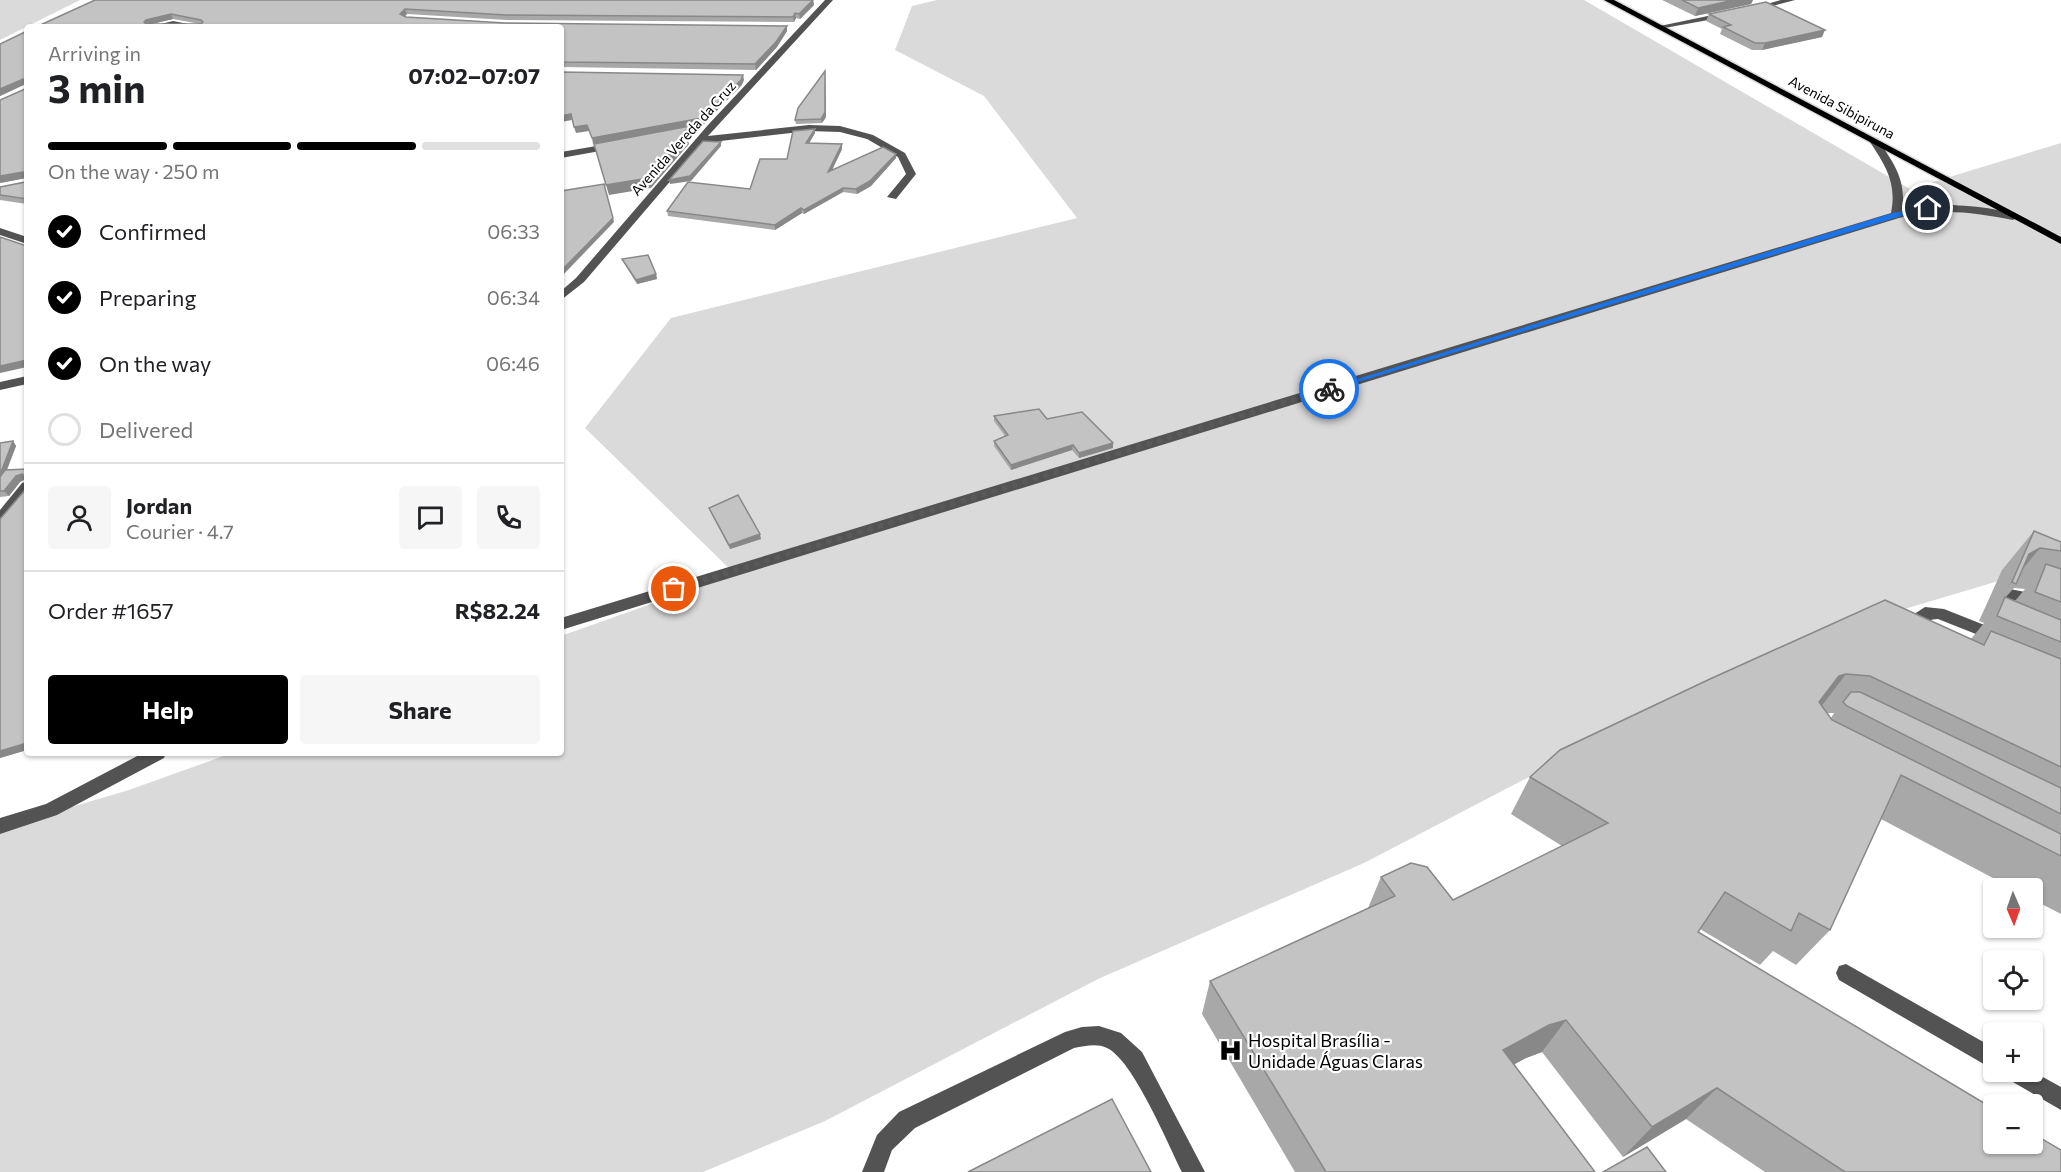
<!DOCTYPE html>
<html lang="en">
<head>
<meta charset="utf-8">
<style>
  :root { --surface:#fff; --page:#f6f6f6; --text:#202124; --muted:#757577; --line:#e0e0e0; --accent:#000 }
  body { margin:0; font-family:Commissioner,sans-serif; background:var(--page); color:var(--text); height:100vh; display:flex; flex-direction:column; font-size:22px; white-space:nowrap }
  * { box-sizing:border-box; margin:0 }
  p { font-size:20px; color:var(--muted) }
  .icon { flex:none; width:33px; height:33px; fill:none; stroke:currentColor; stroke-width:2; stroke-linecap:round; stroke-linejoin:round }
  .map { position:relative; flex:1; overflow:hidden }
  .panel { position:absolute; left:24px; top:24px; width:540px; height:732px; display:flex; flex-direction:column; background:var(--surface); border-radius:6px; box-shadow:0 2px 4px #0004 }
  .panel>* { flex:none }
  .needle { width:39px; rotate:178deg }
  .tools { position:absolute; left:1983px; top:878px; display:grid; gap:12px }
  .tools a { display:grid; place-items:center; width:60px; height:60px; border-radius:6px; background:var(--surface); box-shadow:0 2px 4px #0004; font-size:30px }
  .pin { position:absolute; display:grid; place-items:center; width:51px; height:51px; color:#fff; margin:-26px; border:3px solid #fff; border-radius:50%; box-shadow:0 2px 6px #0007 }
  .courier { position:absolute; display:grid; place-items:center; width:60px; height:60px; margin:-30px; border:4px solid #1a73e8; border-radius:50%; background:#fff; color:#222; box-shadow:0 2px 8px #0007 }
  .head em { font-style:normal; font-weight:700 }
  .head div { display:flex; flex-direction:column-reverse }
  .head { display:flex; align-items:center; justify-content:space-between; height:102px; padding:0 24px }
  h1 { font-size:39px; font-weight:700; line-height:45px }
  .bar { display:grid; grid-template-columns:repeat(4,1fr); gap:9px 6px; align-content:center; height:72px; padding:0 24px }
  .bar i { height:8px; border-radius:4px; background:var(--line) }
  .bar .selected { background:var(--accent) }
  .bar p { grid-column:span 4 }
  .line { display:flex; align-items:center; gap:15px; padding:0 24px; border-top:2px solid var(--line) }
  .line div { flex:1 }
  .round { display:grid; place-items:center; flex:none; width:63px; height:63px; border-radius:6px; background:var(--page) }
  ol { padding:0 24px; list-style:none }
  li { display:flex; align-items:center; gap:18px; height:66px }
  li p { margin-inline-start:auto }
  li .icon { padding:6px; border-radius:50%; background:var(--accent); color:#fff; stroke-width:4 }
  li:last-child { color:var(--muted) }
  li i { width:33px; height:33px; border:3px solid var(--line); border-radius:50% }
  .button { display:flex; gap:12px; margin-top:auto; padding:12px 24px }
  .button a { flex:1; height:69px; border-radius:6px; background:var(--accent); color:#fff; font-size:24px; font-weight:700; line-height:69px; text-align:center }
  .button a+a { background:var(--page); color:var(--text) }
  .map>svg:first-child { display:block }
</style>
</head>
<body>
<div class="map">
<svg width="2061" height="1172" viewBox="0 0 2061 1172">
  <rect width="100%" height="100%" fill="#fff"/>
  <g fill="#dadada">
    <path d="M0 0H80L0 40Z"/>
    <path d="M937 0H1584L1910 189 2061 143V596L2012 577 1834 630 1673 702 1364 863 1098 979 825 1121 703 1172H0V828L129 790 232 753H561V636L735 574 585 428 671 318 1077 218 984 96 895 50 912 6Z"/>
  </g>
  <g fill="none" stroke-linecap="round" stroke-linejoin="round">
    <defs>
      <path id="major" d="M1604 0H1614L2061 237V244Z"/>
    </defs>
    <use href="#major" stroke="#dbdbdb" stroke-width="3"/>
    <g fill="#535353" fill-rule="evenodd">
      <path d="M825 0H833L708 136 809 125 840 126 873 135 905 153 916 174 896 199 887 197 906 174 898 157 867 139 840 132 809 131 703 143 584 282 561 300V291L576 278 708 125Z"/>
      <path d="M1781 0H1795L1753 11 1749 9Z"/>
      <path d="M1727 12H1730V16L1659 29 1655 27Z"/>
      <path d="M173 21 203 27H149Z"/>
      <path d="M1872 140H1878C1894 163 1907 181 1902 211 1911 209 1921 205 1930 205 1948 204 2005 207 2018 217L2013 220C1971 212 1940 208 1899 218L561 630V618L1891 213C1897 184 1886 166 1870 142Z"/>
      <path d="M614 143 617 144V148L561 158V152Z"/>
      <path d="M0 228 27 237V244L0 235Z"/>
      <path d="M27 376V384L0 390V382Z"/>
      <path d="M27 481V495L5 522 0 524V510L22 483Z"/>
      <path d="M2010 589 2030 593 2061 606V618L2021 601 2012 600 2003 618H1993L1990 614 1999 594Z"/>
      <path d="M1925 607 1944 609 2002 632 2004 636 2002 640 1996 642 1938 619C1921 619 1913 637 1899 632L1896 628 1899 624Z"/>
      <path d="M143 753H166L164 758 57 815 0 834V818L46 804Z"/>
      <path d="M1846 964 1994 1048V1070L1839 980 1836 973 1839 966Z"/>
      <path d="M1099 1026 1121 1033 1142 1052 1205 1172H1182C1168 1144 1133 1060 1107 1048 1097 1043 1085 1046 1074 1048L915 1128 892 1150 884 1172H862L877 1135 899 1112 1065 1032 1082 1027Z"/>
      <path d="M2003 1071H2032L2061 1087V1110L2006 1078Z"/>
    </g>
    <use href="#major" fill="#000" fill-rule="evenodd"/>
  </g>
  <g fill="#a8a8a8" fill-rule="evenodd">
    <path d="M95 0H813L814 5 800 19 796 18 794 22 507 20 407 14 405 16 406 17 505 23 787 31 777 47 756 70 561 67V27H36ZM173 19 200 24H151Z"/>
    <path d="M1662 0H1753L1751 4 1695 16Z"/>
    <path d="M1709 14 1822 37 1762 50H1752L1720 34 1722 29 1706 21Z"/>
    <path d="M27 31V204L0 200V187L25 182V178L0 183 25 84 0 96V44Z"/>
    <path d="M825 71 826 117 822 123 796 124 795 120Z"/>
    <path d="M815 133 809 143 842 149 831 171 896 154V158L871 186 857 194 843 192 804 214 802 213 775 230 668 216 667 211 750 189 787 159Z"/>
    <path d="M622 259 656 274 657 279 637 284 624 263Z"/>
    <path d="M994 416 1047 419 1113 443V448L1079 458 1072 450 1011 470 994 446V441L1005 436 994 421Z"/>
    <path d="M13 441 16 446 7 470 27 469V750L0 758V519L25 490V479L20 482 9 496 0 497V443Z"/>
    <path d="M709 508 761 539 730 549 711 513Z"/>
    <path d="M2034 531 2061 542V914L2032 899V888H2012L1881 819 1830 930 1796 965 1773 951 1760 965 1700 929 1698 932 2061 1172H1765L1686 1119 1623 1157 1542 1052 1526 1058 1514 1064 1595 1172H1295L1202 1014 1210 981 1368 908 1381 877 1453 900 1562 846 1511 814 1530 777 1560 750 1971 639 1984 623 1979 621 2002 570ZM2014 588 2025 589 2015 601 2005 598ZM1827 713H1834L1831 718Z"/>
  </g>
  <g fill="#888">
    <path d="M813 0 814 5 800 19 799 14Z"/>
    <path d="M1734 0H1753L1751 4 1695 16 1698 8Z"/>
    <path d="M405 9 407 14 402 19 400 14Z"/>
    <path d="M795 13 796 18 794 22 793 17Z"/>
    <path d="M171 14 173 19 148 25 147 27 144 22 146 20Z"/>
    <path d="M787 26V31L777 47 756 70 755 64Z"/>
    <path d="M1825 30 1822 37 1762 50 1765 43Z"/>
    <path d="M825 71 826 117 822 123 821 119Z"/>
    <path d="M743 75 744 80 742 85 704 124 593 144 592 138Z"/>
    <path d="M23 79 26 84 0 96V89Z"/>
    <path d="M571 114 572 120 561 122V116Z"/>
    <path d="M587 125 589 131 576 133 574 127Z"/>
    <path d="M690 126 692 136 688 140 689 144 651 188 609 195 606 185 683 133Z"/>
    <path d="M815 129V133L807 147 806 143Z"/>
    <path d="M721 142V146L691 181 670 184 669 180Z"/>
    <path d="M842 144V149L829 177 828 172Z"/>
    <path d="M896 154V158L871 186 857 194 856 189Z"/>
    <path d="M23 172 27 178 0 183V176Z"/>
    <path d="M843 188V192L804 214V210Z"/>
    <path d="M801 208 802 213 775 230V225Z"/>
    <path d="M613 218 614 222 561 277V271Z"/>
    <path d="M656 274 657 279 637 284 636 280Z"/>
    <path d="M27 360V367L0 373V366Z"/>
    <path d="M13 441 16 446 4 477H0V472Z"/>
    <path d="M1113 443V448L1079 458V453Z"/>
    <path d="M1073 445 1072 450 1011 470V465Z"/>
    <path d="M22 474 26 479 20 482 9 496 4 491 16 476Z"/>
    <path d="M760 534 761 539 730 549 729 545Z"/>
    <path d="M2040 548 2008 587 2029 554Z"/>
    <path d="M1846 674 1817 712 1810 714 1839 676Z"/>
    <path d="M27 743V750L0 758V751Z"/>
    <path d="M1566 1020 1542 1052 1526 1058 1482 1082 1503 1050 1549 1025Z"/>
    <path d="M1717 1088 1686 1119 1623 1157 1652 1127Z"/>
  </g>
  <g fill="#c3c3c3" stroke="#888" stroke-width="1.5" fill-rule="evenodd">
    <path d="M95 0H813L799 14 795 13 793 17 506 15 405 9 400 14 406 17 505 23 787 26 776 42 755 64 561 62V27H36ZM171 14 201 20 203 22 201 24H146L144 22 146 20Z"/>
    <path d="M1682 0H1734L1698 8Z"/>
    <path d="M1766 2 1825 30 1765 43H1755L1723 27 1731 25 1709 14Z"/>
    <path d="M27 31V199L0 195V187L25 182 26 174 23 172 0 176V100L25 89 26 81 23 79 0 89V44Z"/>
    <path d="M825 71V112L821 119 795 120 798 108Z"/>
    <path d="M561 72 743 75 741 80 702 118 592 138 587 125 574 127 571 114 561 116Z"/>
    <path d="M690 126 683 133 687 134 648 178 606 185 594 144Z"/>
    <path d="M815 129 806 143 842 144 828 172 883 147 896 154 870 181 856 189 843 188 804 210 801 208 775 225 667 211 688 182 750 189 760 159H787L793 131Z"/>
    <path d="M703 141 721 142 690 176 669 180Z"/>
    <path d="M604 184 613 218 561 271V191Z"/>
    <path d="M0 237 27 246V360L0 366Z"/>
    <path d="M648 255 656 274 636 280 622 259Z"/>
    <path d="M1039 409 1047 419 1082 412 1113 443 1079 453 1073 445 1011 465 994 441 1008 435 994 416Z"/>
    <path d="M13 441 1 472H0V443Z"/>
    <path d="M27 469V743L0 751V519L25 490V476L22 474 16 476 4 491H0V477L5 470Z"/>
    <path d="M738 495 760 534 729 545 709 508Z"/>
    <path d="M2034 531 2061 542V551L2040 548 2029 554 2016 584 2012 582Z"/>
    <path d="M2046 564 2061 569V602L2035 592Z"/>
    <path d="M2005 597 2061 620V642L1997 616Z"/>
    <path d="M1885 600 1984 645 1991 631 2061 659V767L1870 676 1846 674 1839 676 1819 702 1832 720 2061 834V856L1901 775 1830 930 1799 913 1791 931 1725 892 1698 932 1994 1109V1143H2032V1133L2061 1150V1172H1845L1717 1088 1652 1127 1566 1020 1549 1025 1503 1050 1595 1172H1326L1210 981 1395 896 1381 877 1411 863 1427 867 1453 900 1608 823 1530 777 1560 750 1710 679Z"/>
    <path d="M1851 692H1860L2061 788V814L1847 706 1843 702Z"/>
    <path d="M1112 1099 1151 1172H968Z"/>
    <path d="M1647 1147 1666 1172H1603Z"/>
  </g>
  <path fill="#1a73e8" d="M1928 206 1931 209 1898 217 1332 390 1325 389 1893 213Z"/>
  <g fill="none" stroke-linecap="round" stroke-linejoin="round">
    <path stroke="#595959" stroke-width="6" stroke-dasharray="0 10.8" d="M674 589 1329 389"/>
  </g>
  <defs>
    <symbol id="hospital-bare" viewBox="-9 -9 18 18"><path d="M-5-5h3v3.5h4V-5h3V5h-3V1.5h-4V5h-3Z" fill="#000" stroke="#fff" stroke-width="2.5" paint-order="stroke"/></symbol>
  </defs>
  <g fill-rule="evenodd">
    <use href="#hospital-bare" x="1214" y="1034" width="33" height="33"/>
  </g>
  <g text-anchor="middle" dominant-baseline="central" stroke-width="4.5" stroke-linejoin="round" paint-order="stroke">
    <g font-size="14" fill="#000" stroke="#fff">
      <text transform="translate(1842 107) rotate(28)">Avenida Sibipiruna</text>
      <text transform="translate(683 138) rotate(-48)">Avenida Vereda da Cruz</text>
    </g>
    <g font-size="18" fill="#000" stroke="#fff" text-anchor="start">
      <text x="1248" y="1040">Hospital Brasília -<tspan x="1248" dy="21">Unidade Águas Claras</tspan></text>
    </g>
  </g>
</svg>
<div class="tools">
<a><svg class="needle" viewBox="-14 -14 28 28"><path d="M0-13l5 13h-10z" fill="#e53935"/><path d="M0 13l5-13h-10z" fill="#757577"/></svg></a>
<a><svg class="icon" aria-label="locate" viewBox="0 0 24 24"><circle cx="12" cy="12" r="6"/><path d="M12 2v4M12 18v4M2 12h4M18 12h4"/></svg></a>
<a>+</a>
<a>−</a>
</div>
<div class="pin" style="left:674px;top:589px;background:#ea580c"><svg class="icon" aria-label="bag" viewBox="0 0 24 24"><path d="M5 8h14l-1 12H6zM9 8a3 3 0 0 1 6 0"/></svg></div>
<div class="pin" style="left:1928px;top:208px;background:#1f2937"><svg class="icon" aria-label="home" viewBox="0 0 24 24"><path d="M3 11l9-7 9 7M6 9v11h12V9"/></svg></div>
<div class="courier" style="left:1329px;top:389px"><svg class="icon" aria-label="bike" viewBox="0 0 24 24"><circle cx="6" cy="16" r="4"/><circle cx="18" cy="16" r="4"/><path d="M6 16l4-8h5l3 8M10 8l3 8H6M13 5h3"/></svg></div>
<section class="panel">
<div class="head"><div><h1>3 min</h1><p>Arriving in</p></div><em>07:02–07:07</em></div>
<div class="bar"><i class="selected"></i><i class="selected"></i><i class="selected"></i><i></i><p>On the way · 250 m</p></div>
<ol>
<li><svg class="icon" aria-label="check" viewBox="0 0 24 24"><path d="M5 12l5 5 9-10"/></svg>Confirmed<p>06:33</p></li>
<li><svg class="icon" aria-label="check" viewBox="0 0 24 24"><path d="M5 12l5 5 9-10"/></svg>Preparing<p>06:34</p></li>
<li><svg class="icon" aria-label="check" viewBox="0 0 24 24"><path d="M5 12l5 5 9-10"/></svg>On the way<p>06:46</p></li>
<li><i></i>Delivered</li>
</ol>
<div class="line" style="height:108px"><a class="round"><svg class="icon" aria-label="person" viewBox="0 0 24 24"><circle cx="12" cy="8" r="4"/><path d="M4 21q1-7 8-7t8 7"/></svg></a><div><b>Jordan</b><p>Courier · 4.7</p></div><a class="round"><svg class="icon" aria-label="chat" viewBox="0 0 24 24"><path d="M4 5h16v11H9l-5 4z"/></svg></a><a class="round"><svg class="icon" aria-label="phone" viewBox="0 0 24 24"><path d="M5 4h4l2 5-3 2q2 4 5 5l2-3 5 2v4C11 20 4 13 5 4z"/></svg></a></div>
<div class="line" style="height:78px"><div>Order #1657</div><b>R$82.24</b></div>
<div class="button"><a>Help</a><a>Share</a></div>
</section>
</div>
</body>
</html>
